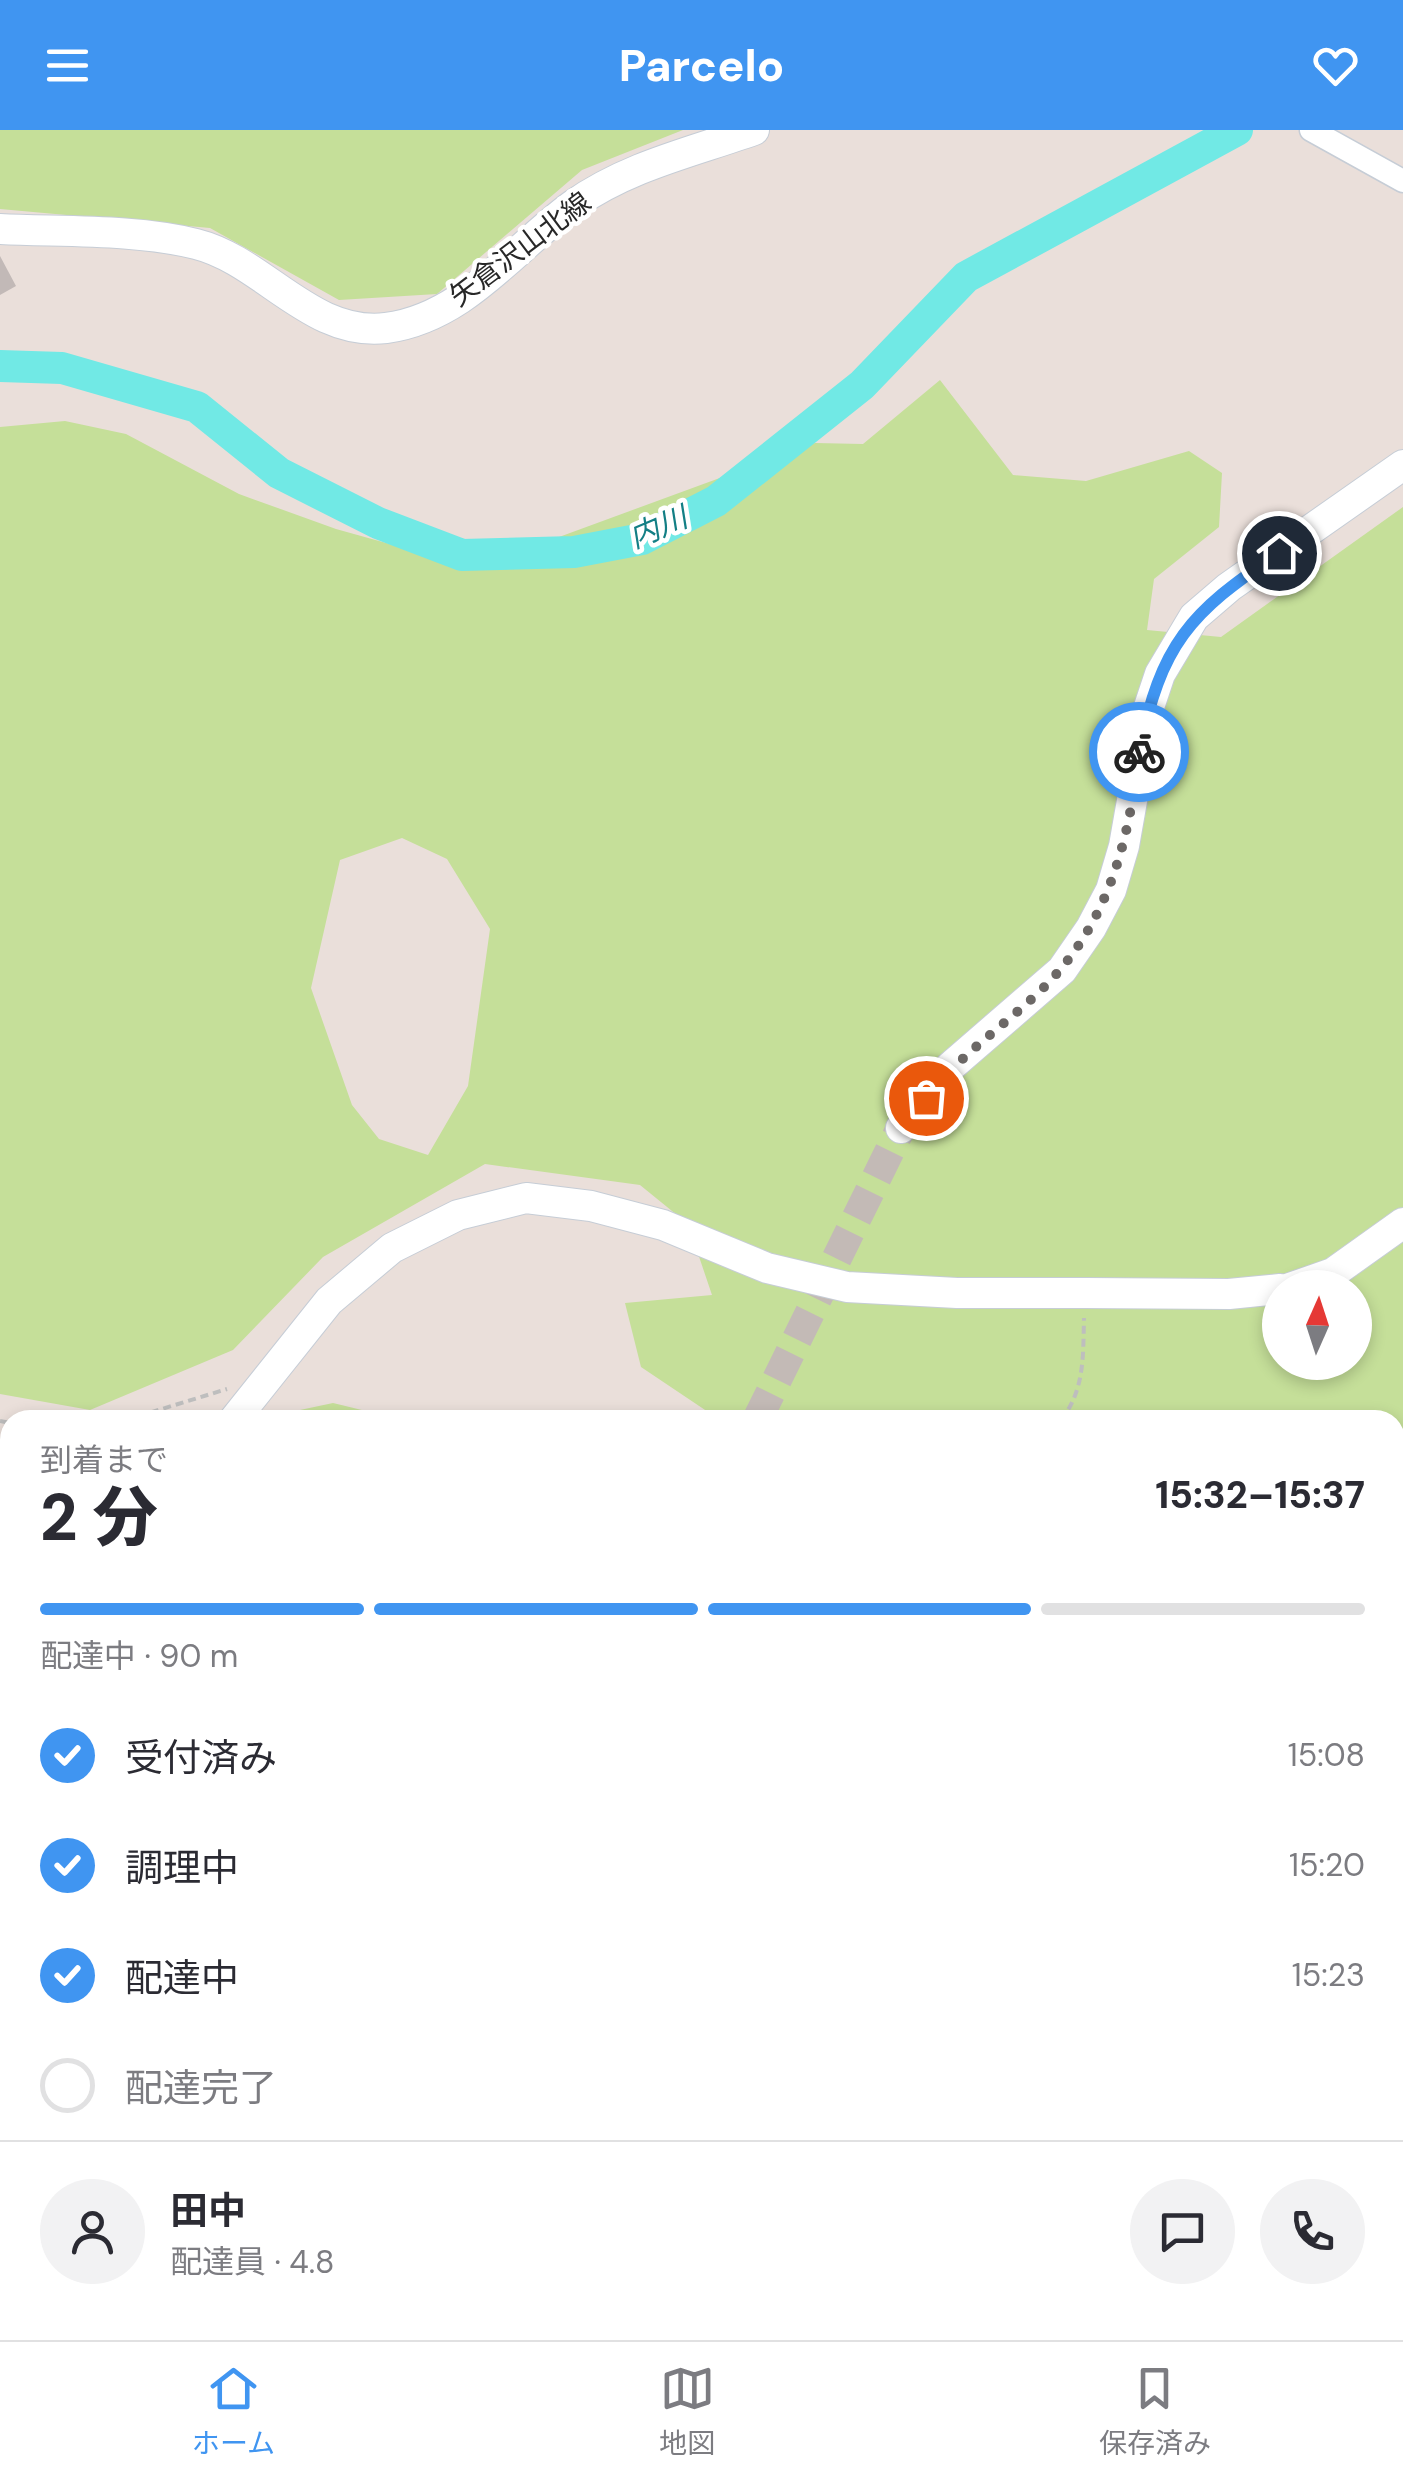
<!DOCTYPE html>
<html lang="ja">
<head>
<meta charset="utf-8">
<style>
  :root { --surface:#fff; --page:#f2f2f3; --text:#2b2b33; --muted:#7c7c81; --line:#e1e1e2; --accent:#4095f1 }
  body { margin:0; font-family:"DM Sans","Noto Sans JP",sans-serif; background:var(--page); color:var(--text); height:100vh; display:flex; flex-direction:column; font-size:38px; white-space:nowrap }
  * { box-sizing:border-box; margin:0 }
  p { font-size:32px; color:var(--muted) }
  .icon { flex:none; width:55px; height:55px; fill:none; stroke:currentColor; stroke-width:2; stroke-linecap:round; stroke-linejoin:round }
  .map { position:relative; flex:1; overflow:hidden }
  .sheet { position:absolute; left:0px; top:1280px; width:1405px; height:930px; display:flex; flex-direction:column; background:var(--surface); border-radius:30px 30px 0 0; box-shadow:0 5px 15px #0003 }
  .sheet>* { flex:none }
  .needle { width:65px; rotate:3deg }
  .buttons { position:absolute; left:1262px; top:1140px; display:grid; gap:20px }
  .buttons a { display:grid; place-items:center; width:110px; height:110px; border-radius:50%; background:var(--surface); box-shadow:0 5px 15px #0003; font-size:50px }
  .pin { position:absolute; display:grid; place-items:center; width:85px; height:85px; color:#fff; margin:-42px; border:5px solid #fff; border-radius:50%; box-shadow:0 2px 10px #0007 }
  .courier { position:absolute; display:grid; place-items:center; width:100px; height:100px; margin:-50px; border:8px solid #4095f1; border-radius:50%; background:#fff; color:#222; box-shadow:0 2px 12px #0007 }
  .headline em { font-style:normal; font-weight:800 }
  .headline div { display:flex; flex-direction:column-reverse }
  .headline { display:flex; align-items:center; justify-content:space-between; height:170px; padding:0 40px }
  h1 { font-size:65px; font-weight:800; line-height:75px }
  .bar { display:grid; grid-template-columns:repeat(4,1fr); gap:15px 10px; align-content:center; height:120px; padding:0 40px }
  .bar i { height:12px; border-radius:8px; background:var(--line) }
  .bar .current { background:var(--accent) }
  .bar p { grid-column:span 4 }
  .line { display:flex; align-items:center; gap:25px; padding:0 40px; border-top:2px solid var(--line) }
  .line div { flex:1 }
  .round { display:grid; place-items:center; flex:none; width:105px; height:105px; border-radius:52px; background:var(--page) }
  ol { padding:0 40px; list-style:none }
  li { display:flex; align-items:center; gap:30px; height:110px }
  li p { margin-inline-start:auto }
  li .icon { padding:10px; border-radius:50%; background:var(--accent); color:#fff; stroke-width:4 }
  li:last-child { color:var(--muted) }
  li i { width:55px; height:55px; border:5px solid var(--line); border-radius:50% }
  header { display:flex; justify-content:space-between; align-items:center; height:130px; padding:0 40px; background:var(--accent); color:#fff; font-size:45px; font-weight:800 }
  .menu { display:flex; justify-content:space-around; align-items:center; height:140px; border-top:2px solid var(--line); background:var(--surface); font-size:28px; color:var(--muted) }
  .menu a { display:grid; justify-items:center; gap:5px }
  .menu .current { color:var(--accent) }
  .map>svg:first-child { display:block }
</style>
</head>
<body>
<header><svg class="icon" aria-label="menu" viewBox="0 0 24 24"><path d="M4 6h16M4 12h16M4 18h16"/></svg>Parcelo<svg class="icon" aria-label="heart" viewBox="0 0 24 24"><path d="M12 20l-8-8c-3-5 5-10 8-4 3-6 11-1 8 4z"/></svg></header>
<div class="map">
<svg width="1403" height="2210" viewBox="0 0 1403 2210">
  <rect width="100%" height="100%" fill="#eadfda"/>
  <g fill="#c5df99" fill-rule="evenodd">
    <path d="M0 0H683L582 40 437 164 339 170 210 98 0 79Z"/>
    <path d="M940 250 1013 345 1086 351 1189 321 1222 343 1219 397 1154 449 1147 500 1221 507 1403 377V1573L1395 1574V1290H720L641 1237 625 1173 712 1165 688 1094 640 1055 485 1034 323 1127 233 1220 90 1280 0 1264V297L65 291 126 304 239 364 336 399 397 416 482 421 540 414 815 313 863 314ZM402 708 447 729 490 799 468 956 428 1025 379 1009 352 975 311 858 340 730ZM1280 1158H1355V1232H1280Z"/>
    <path d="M333 1273 403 1290H297L300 1280Z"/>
    <path d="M0 2001 10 2005V2139L0 2140Z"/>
  </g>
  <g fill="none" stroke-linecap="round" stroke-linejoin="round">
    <path stroke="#71e9e5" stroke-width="32" d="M0 236 62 238 197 277 279 343 378 393 462 425 574 422 642 409 716 371 862 255 966 147 1237 0"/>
  </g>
  <path fill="#c2b9b7" d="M0 126 16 156 0 165Z"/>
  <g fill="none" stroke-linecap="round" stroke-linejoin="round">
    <path stroke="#c3bab6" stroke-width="30" stroke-dasharray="30 15" stroke-linecap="butt" d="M757 1290 901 998"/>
    <defs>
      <path id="lane" d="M297 2210 298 2200"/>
      <path id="street" d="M1311 0 1403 51"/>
      <g id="secondary">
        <path d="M0 99C62 102 136 99 196 114 264 131 311 207 386 198 464 188 514 118 573 75 628 36 692 22 754 0"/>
        <path d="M901 998 950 937 1062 840 1091 798 1111 760 1124 716 1148 580 1160 544 1194 487 1229 457 1403 335"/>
        <path d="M1290 1158 1333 1143 1403 1093"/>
        <path d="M234 1290 329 1171 392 1118 458 1085 526 1068 591 1076 663 1095 767 1138 847 1157 957 1163H1085L1229 1164 1280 1159"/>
        <path d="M0 1575 10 1561"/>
        <path d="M0 1907 10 1919"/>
        <path d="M124 2210 129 2200"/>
      </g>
      <g id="primary">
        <path d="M1395 2168H1403"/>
        <path d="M911 2200 998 2210"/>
        <path d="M809 2210 845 2200"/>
        <path d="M1156 2210 1193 2200"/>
      </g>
    </defs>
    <use href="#lane" stroke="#c6cdd6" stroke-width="14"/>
    <use href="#street" stroke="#c6cdd6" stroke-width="25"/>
    <use href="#secondary" stroke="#c6cdd6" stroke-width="32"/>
    <use href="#primary" stroke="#bebebe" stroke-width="38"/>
    <g stroke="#bebebe" stroke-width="4" stroke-dasharray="8 5" stroke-linecap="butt">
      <path d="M126 1290 227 1259"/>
      <path d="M1061 1290C1085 1260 1083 1225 1084 1188"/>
      <path d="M0 1291 10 1293"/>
      <path d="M1395 1698 1403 1700"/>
      <path d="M0 1783 10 1789"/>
    </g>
    <use href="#lane" stroke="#fff" stroke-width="11"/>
    <use href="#street" stroke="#fff" stroke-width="22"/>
    <use href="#secondary" stroke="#fff" stroke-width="30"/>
    <use href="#primary" stroke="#eaa160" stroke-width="35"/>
  </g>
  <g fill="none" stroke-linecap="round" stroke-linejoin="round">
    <path stroke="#6c6866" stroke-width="10" stroke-dasharray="0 18" d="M926 968C958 927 1000 899 1038 863 1107 798 1129 714 1139 622"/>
    <path stroke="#4095f1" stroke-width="12" d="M1139 622C1161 514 1189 483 1279 423"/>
  </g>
  <g text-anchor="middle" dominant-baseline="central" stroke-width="9" stroke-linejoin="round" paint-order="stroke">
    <g font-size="28" fill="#282828" stroke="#fff">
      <text transform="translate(520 119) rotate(-37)">矢倉沢山北線</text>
    </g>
    <g font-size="30" font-style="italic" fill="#137f85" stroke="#fff">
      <text transform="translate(658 397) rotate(-23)">内川</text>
    </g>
  </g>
</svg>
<div class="buttons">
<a><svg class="needle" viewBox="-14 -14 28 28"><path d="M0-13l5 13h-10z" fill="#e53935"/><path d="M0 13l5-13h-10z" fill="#7c7c81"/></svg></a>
</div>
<div class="pin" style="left:926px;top:968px;background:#ea580c"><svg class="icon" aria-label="bag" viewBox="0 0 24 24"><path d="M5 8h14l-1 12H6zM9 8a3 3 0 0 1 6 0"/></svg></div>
<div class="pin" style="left:1279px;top:423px;background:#1f2937"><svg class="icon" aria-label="home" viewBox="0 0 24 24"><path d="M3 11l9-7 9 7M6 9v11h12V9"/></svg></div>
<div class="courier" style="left:1139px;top:622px"><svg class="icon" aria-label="bike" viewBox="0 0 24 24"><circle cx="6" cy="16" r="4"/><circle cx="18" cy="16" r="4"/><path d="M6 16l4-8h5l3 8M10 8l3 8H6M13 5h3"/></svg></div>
<section class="sheet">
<div class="headline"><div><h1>2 分</h1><p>到着まで</p></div><em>15:32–15:37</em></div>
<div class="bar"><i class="current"></i><i class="current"></i><i class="current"></i><i></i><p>配達中 · 90 m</p></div>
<ol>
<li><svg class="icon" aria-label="check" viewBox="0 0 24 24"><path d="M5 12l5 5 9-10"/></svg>受付済み<p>15:08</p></li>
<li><svg class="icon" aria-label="check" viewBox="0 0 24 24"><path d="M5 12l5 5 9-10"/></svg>調理中<p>15:20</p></li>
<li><svg class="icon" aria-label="check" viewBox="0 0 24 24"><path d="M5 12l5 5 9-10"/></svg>配達中<p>15:23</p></li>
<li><i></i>配達完了</li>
</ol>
<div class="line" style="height:180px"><a class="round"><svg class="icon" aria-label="person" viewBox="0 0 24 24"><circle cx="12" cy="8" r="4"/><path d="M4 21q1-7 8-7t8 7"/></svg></a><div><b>田中</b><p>配達員 · 4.8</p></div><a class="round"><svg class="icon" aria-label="chat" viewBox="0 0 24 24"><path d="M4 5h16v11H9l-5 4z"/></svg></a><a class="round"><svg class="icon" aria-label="phone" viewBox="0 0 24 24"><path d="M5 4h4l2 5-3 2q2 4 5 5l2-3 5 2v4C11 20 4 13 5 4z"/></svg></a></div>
</section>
</div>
<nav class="menu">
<a class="current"><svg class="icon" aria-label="home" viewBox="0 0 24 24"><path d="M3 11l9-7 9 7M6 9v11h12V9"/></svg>ホーム</a>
<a><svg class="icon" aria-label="map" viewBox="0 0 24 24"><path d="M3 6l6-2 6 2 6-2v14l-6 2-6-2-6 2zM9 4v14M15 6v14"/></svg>地図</a>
<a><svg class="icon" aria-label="saved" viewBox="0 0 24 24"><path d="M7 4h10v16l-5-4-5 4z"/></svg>保存済み</a>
</nav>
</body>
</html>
